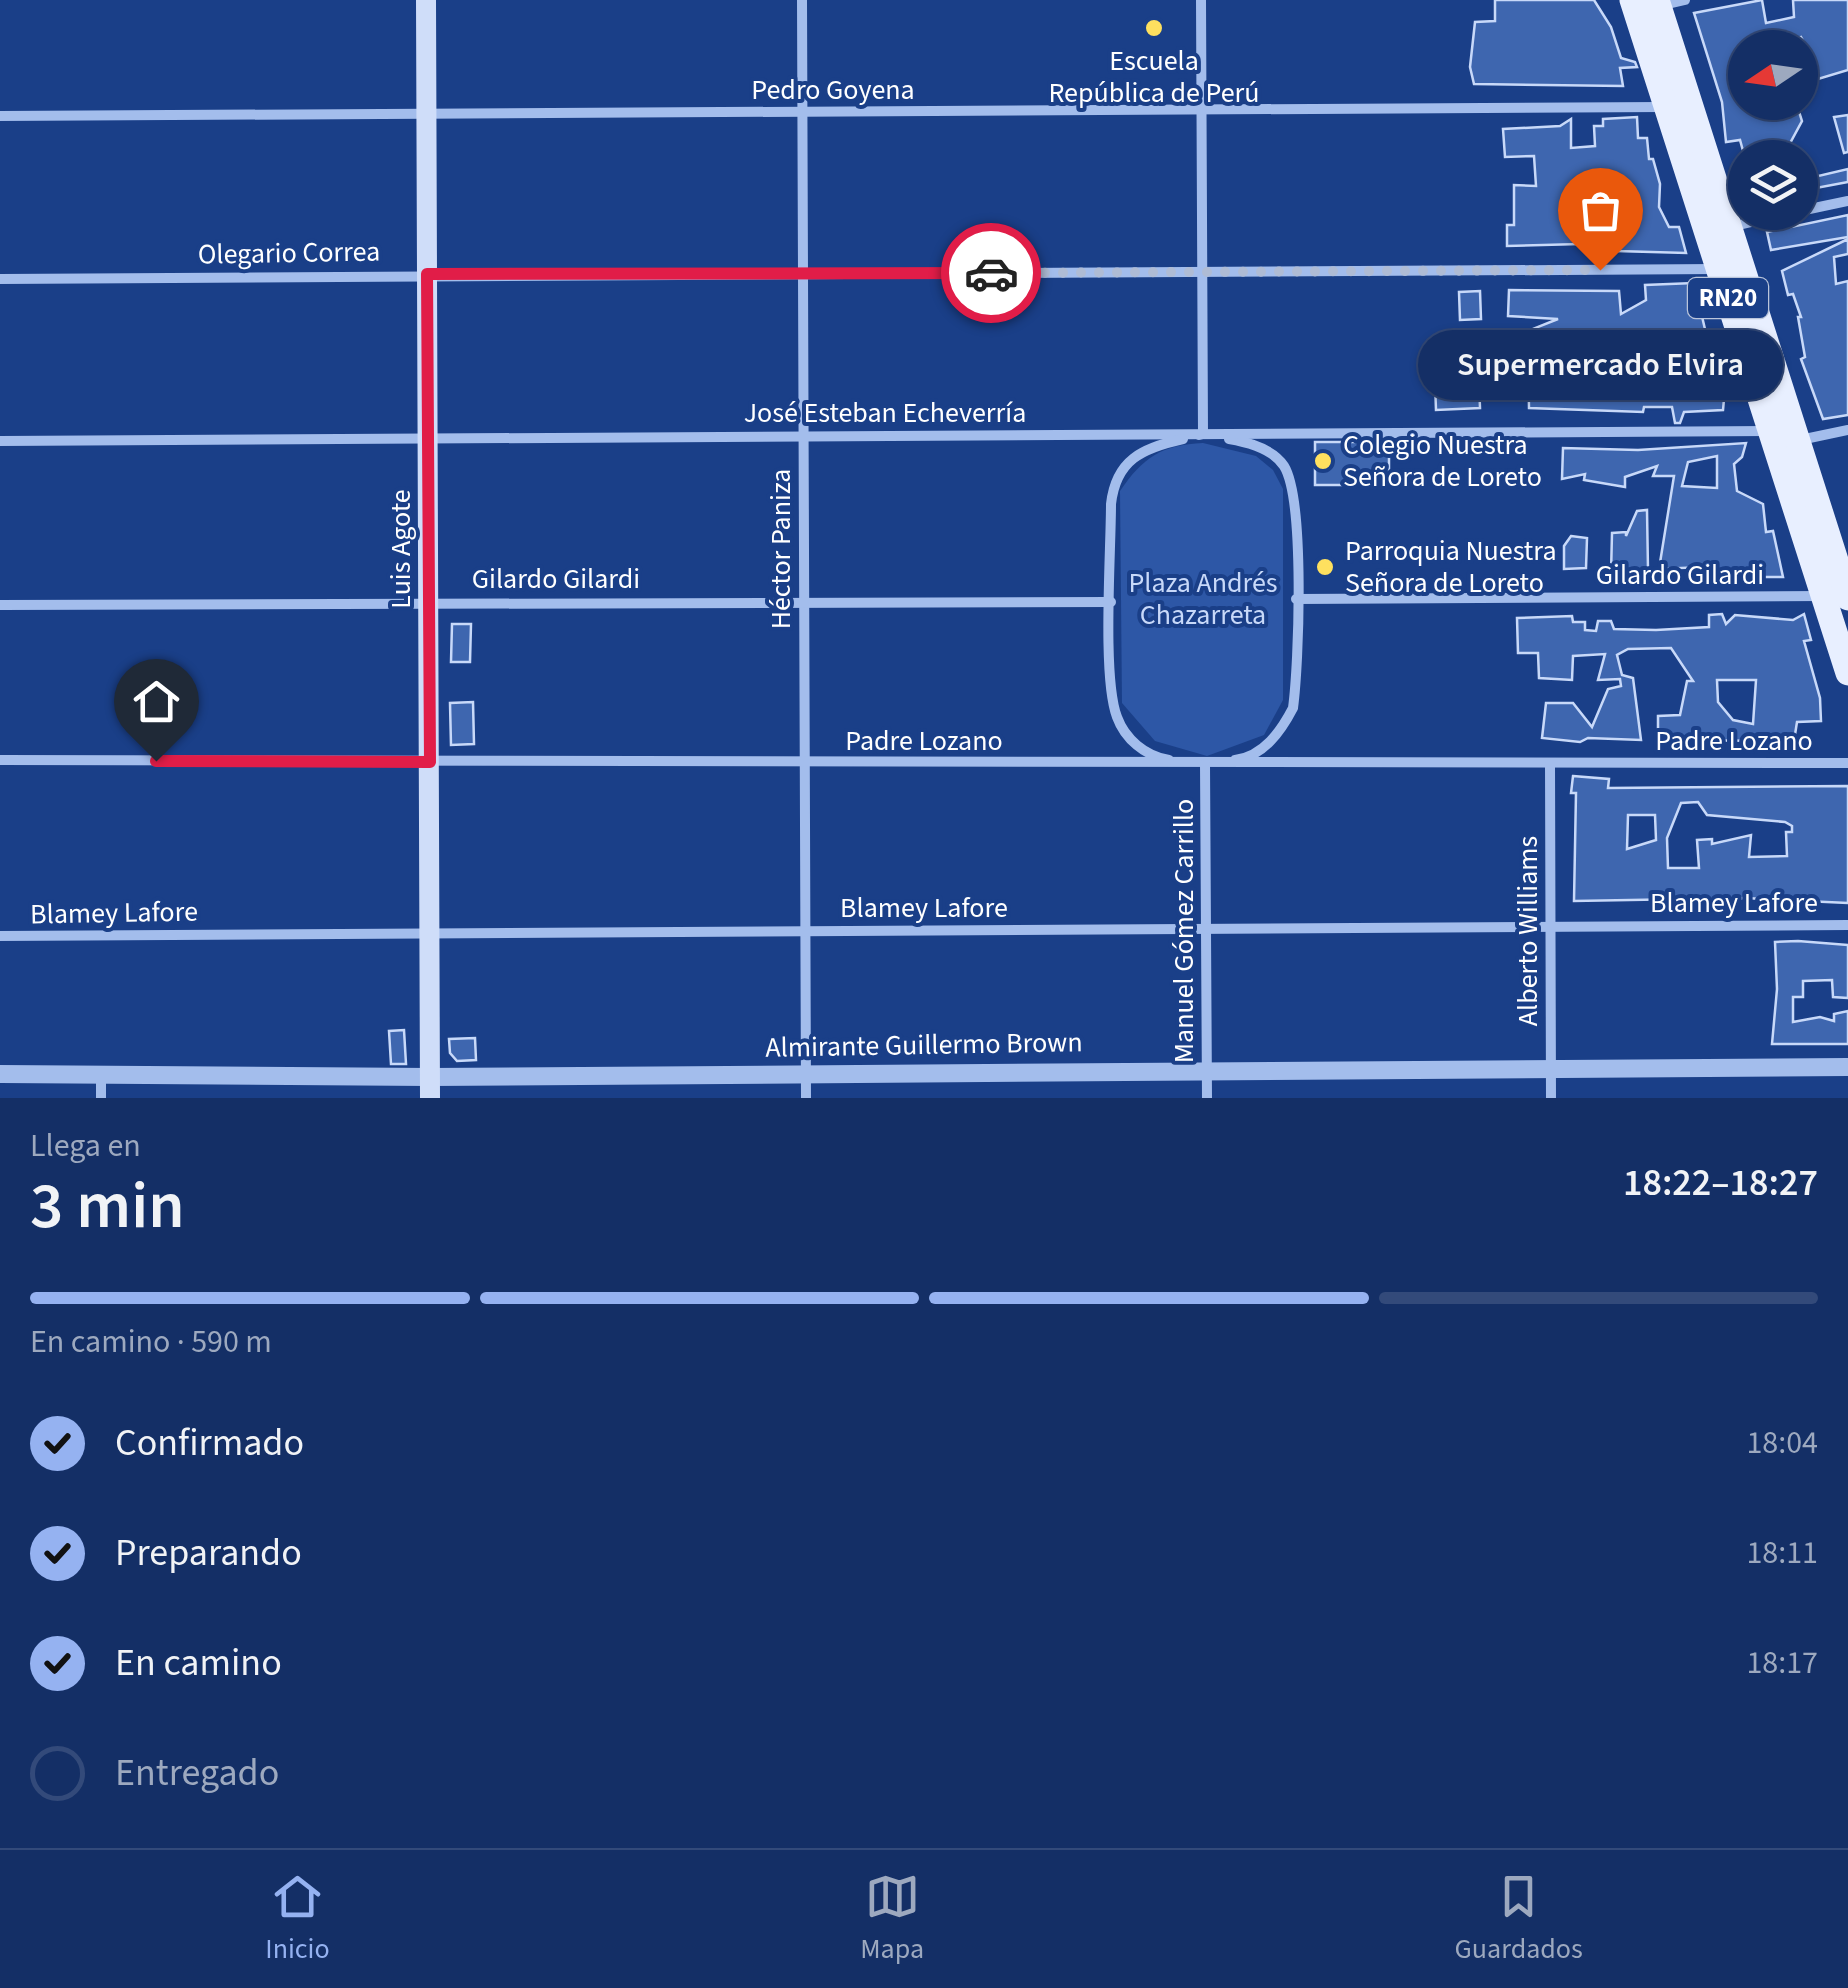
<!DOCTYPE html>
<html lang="es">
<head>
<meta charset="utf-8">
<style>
  :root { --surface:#142f66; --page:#213b6f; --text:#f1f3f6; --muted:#9da9bf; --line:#334a7a; --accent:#95b2f1 }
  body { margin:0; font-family:"Source Sans 3",sans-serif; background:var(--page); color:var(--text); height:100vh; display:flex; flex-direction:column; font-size:38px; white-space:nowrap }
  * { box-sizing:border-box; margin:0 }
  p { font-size:32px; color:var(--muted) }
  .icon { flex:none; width:55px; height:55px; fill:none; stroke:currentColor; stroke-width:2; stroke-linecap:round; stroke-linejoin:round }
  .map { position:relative; height:1098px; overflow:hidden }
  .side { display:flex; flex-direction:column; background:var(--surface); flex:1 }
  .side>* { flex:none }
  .needle { width:65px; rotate:257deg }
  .buttons { position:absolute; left:1728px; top:30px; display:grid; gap:20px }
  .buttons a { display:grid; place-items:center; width:90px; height:90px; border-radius:50%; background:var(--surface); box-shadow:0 2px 8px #0004,0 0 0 2px var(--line); font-size:50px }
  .pin { position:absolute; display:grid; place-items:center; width:85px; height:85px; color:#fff; margin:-102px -42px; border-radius:50% 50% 50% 0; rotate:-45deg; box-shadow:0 0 10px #0007 }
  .pin .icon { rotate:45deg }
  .courier { position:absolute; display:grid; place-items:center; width:100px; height:100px; margin:-50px; border:8px solid #e11d48; border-radius:50%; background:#fff; color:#222; box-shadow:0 2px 12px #0007 }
  .bubble { position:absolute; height:70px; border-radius:35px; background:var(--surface); box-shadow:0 2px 8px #0004,0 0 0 2px var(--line); font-size:32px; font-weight:600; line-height:70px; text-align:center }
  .summary em { font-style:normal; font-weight:600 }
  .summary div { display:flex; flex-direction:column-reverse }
  .summary { display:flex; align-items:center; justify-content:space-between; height:170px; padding:0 30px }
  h1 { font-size:65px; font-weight:600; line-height:75px }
  .bar { display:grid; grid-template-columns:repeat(4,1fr); gap:15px 10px; align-content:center; height:120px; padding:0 30px }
  .bar i { height:12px; border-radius:8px; background:var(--line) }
  .bar .selected { background:var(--accent) }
  .bar p { grid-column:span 4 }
  ol { padding:0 30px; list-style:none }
  li { display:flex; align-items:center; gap:30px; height:110px }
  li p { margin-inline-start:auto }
  li .icon { padding:10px; border-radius:50%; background:var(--accent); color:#111; stroke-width:4 }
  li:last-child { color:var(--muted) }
  li i { width:55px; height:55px; border:5px solid var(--line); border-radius:50% }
  .tabs { display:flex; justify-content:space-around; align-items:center; height:140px; border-top:2px solid var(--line); background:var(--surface); font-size:28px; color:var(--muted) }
  .tabs a { display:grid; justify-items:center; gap:5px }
  .tabs .selected { color:var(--accent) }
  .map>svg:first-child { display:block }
</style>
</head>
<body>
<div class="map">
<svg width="1848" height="1098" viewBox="0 0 1848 1098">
  <rect width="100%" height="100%" fill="#1a3f88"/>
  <path fill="#2d57a6" d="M1203 443 1256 456 1273 470 1283 489V700L1264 735 1207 756 1155 741 1122 703 1120 491C1143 457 1162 445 1203 443Z"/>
  <g fill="#3e66af" stroke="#c8d9f9" stroke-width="2.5" fill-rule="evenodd">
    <path d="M1495 0H1594L1611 27 1621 58 1635 62 1637 67 1620 68 1623 86 1474 84 1470 67 1475 22 1495 21Z"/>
    <path d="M1762 0 1766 23 1794 17 1793 0H1848V70L1818 79 1800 78V65L1815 63 1801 37 1766 48H1745V67L1741 68 1745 102 1781 114 1780 102H1796L1802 121 1782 158H1745L1740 140 1726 142 1722 102 1694 13Z"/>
    <path d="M1848 115V152L1844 153 1834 117Z"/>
    <path d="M1637 117 1638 138H1647L1649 159H1653L1660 184 1659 207 1669 227H1679L1686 253 1617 251V243L1507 246V225H1514V185L1536 186 1534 156 1505 157 1503 129 1560 126 1571 119V148L1595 146 1594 126H1603V119Z"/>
    <path d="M1848 169V182L1800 191V174L1810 178Z"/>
    <path d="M1848 215V237L1771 250 1767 232Z"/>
    <path d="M1848 239V254L1834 257 1836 284 1848 281V415L1823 419 1801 359 1805 357 1798 317H1801L1793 294 1788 295 1782 271Z"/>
    <path d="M1694 283 1715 371 1725 388 1723 410 1684 412 1680 423H1675L1672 407H1644L1643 412 1529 408 1528 348 1480 350 1558 319 1508 316 1509 290 1619 291 1621 314 1646 300 1645 285ZM1622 343 1621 358 1629 370 1616 380 1594 379 1593 349Z"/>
    <path d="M1480 291 1481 319 1460 320 1459 292Z"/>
    <path d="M1479 380 1480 408 1436 410 1435 382Z"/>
    <rect x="1315" y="442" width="74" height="43"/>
    <path d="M1746 443 1742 457 1734 464 1737 491 1763 504 1766 532 1773 531 1783 577H1743L1742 570 1702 572V567L1659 569 1674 476H1653L1657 466 1625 477V487L1584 480 1585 474 1562 479 1563 448 1638 450ZM1717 456V488L1682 486 1688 462Z"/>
    <path d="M1647 510 1648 570H1630V576L1611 574 1612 533 1626 532V536L1637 511Z"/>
    <path d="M1571 536 1587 538 1586 568 1564 569V546Z"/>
    <path d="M1722 614 1726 624 1735 615 1793 620 1804 614 1811 640 1804 641 1820 698 1821 721 1797 722 1794 741 1658 740V716L1680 715 1687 681H1693L1671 648 1628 649 1617 655 1622 675 1633 678 1641 740 1588 738 1580 742 1542 738 1546 703H1573L1592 727 1608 689 1621 686 1620 679 1598 680 1605 654 1573 656 1572 680 1539 678 1538 653H1518L1517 618 1572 616 1573 622H1585V630L1596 631 1598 621H1611L1614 629 1656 630 1709 627V615ZM1717 680H1756L1753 724 1733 720 1718 702Z"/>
    <path d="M452 624H471L470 662H451Z"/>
    <path d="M473 702 474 744 451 745 450 703Z"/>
    <path d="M1573 776 1609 779 1608 788 1848 786V903L1744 898 1574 901 1576 793H1571ZM1698 802 1707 815 1785 822 1792 826V832H1786L1787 856 1749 857 1751 835 1712 844V839L1697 840 1699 868H1668L1667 838 1681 803ZM1628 815H1655L1656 840 1627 849Z"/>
    <path d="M1798 941 1848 945V998L1833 997 1832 980 1803 981V997H1793V1022L1820 1017 1834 1021V1014L1848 1011V1044H1772L1777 989 1775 942Z"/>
    <path d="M404 1030 406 1064H391L389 1031Z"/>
    <path d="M475 1038 476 1060 457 1061 450 1053 449 1039Z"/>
  </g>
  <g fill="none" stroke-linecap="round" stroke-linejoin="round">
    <g stroke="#a3bdec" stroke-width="10">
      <path d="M802 0 806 1098"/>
      <path d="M1659 6 1685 0"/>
      <path d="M0 116 1664 107"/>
      <path d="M1800 211 1848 201"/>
      <path d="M1730 227 1795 212"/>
      <path d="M0 279 1718 269"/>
      <path d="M1199 435 1203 434 1201 0"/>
      <path d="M1229 439C1247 442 1273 449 1284 466 1305 500 1299 663 1293 708 1281 731 1264 756 1235 760"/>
      <path d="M1800 440 1848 430"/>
      <path d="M0 441 1769 431"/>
      <path d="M1296 599 1822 596"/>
      <path d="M0 605 1111 602"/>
      <path d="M0 760 1848 763"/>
      <path d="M1169 760C1145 756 1125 739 1117 717 1102 678 1111 552 1111 504 1116 460 1142 448 1183 439"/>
      <path d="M1205 764 1207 1098"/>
      <path d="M1550 764 1551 1098"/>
      <path d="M0 936 1848 925"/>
      <path d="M101 1074V1098"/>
    </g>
    <path stroke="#a3bdec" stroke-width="18" d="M0 1074 430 1077 1848 1067"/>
    <path stroke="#cfddf9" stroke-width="20" d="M426 0 430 1098"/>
    <g stroke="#e8efff" stroke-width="25">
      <path d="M1632 0 1848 673"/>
      <path d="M1657 0 1848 598"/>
    </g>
  </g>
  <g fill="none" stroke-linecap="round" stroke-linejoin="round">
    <path stroke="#afbcd5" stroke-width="10" stroke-dasharray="0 18" d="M991 273 1600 270"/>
    <path stroke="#e11d48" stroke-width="12" d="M156 761 430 762 427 274 991 273"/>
  </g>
  <g fill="#fee05f" stroke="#1a3f88" stroke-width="4">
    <circle cx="1154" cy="28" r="10"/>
    <circle cx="1323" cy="461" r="10"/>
    <circle cx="1325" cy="567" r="10"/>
  </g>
  <g text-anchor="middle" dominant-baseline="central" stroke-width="8" stroke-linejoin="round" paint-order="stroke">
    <rect fill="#1a3f88" stroke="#bac5db" stroke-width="2.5" x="1688" y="278" width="80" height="40" rx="8"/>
    <g font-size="25" font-weight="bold" fill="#fff">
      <text x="1728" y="298">RN20</text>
    </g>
    <g font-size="28" fill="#fff" stroke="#1a3f88" text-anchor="start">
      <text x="1154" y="61" text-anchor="middle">Escuela<tspan x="1154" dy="32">República de Perú</tspan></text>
      <text x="1343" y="445">Colegio Nuestra<tspan x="1343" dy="32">Señora de Loreto</tspan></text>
      <text x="1345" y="551">Parroquia Nuestra<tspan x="1345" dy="32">Señora de Loreto</tspan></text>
    </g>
    <g font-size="28" fill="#fff" stroke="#1a3f88">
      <text x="833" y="90">Pedro Goyena</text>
      <text transform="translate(289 253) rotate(-1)">Olegario Correa</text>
      <text x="885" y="413">José Esteban Echeverría</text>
      <text transform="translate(401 549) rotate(-90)">Luis Agote</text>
      <text transform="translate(781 549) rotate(-90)">Héctor Paniza</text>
      <text x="1680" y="575">Gilardo Gilardi</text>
      <text x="556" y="579">Gilardo Gilardi</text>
      <text x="924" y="741">Padre Lozano</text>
      <text x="1734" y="741">Padre Lozano</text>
      <text x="1734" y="903">Blamey Lafore</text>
      <text x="924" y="908">Blamey Lafore</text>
      <text transform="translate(114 913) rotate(-1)">Blamey Lafore</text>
      <text transform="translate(1184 931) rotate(-90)">Manuel Gómez Carrillo</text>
      <text transform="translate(1528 931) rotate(-90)">Alberto Williams</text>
      <text transform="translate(924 1045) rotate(-1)">Almirante Guillermo Brown</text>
    </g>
    <g font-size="28" fill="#c8d9f9" stroke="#1a3f88">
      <text x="1203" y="583">Plaza Andrés<tspan x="1203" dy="32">Chazarreta</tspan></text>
    </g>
  </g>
</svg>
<div class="buttons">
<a><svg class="needle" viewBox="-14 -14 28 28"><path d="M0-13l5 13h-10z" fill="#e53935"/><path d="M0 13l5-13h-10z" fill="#9da9bf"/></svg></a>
<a><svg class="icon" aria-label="layers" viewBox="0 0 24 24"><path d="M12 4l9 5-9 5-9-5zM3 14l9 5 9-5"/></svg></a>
</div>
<div class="pin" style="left:1600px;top:270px;background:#ea580c"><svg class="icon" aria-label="bag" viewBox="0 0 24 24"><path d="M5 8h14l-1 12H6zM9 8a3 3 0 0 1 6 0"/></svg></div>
<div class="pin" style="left:156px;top:761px;background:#1f2937"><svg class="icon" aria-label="home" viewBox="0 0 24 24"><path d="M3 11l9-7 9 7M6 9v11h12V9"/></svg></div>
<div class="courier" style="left:991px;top:273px"><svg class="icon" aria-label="car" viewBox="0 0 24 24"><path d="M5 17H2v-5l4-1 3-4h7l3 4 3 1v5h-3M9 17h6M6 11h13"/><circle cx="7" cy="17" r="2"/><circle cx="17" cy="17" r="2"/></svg></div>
<div class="bubble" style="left:1418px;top:330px;width:365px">Supermercado Elvira</div>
</div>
<section class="side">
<div class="summary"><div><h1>3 min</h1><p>Llega en</p></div><em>18:22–18:27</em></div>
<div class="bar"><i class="selected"></i><i class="selected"></i><i class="selected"></i><i></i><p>En camino · 590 m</p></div>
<ol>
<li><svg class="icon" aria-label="check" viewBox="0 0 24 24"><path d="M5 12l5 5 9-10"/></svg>Confirmado<p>18:04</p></li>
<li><svg class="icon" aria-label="check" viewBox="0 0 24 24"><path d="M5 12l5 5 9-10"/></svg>Preparando<p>18:11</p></li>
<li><svg class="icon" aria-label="check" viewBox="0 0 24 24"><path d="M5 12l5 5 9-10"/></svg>En camino<p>18:17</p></li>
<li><i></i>Entregado</li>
</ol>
</section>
<nav class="tabs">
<a class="selected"><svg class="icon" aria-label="home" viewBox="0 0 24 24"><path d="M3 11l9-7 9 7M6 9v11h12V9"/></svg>Inicio</a>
<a><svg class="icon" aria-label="map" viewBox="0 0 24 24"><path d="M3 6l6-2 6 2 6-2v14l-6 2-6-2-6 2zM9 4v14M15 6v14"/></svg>Mapa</a>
<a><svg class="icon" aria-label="saved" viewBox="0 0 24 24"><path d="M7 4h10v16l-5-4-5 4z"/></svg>Guardados</a>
</nav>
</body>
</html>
